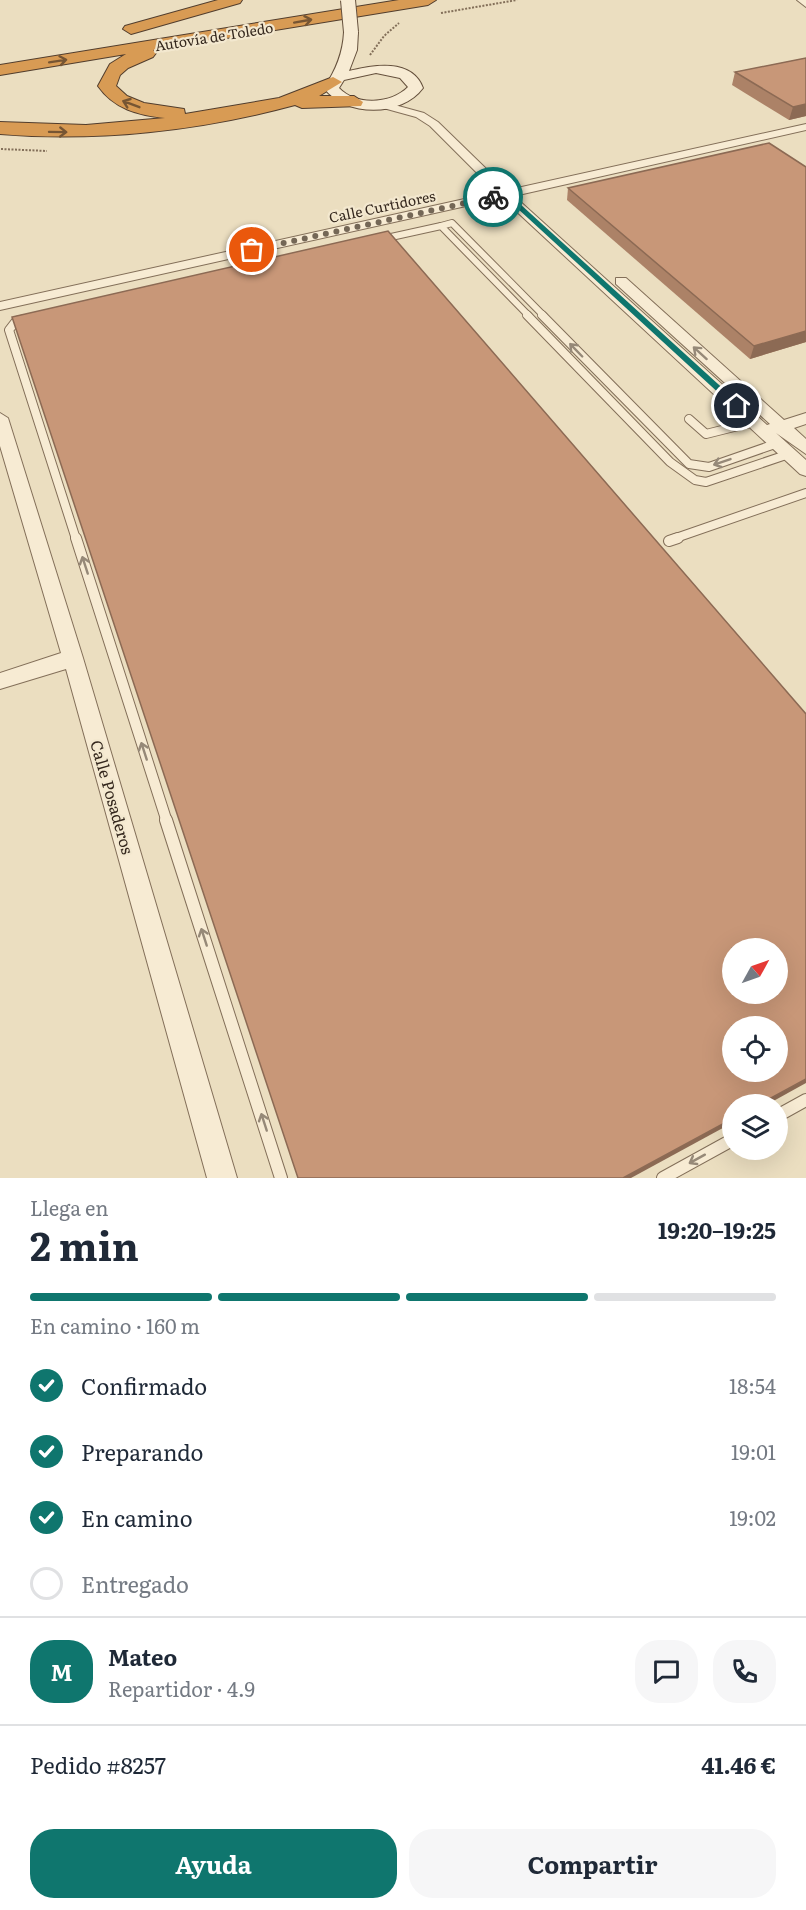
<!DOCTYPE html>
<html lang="es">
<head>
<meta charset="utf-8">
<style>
  :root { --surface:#fff; --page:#f6f6f7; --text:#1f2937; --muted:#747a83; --line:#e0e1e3; --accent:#0f766e }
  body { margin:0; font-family:Literata,serif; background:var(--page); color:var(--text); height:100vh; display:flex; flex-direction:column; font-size:22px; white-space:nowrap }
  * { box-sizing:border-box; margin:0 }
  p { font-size:20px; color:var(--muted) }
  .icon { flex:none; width:33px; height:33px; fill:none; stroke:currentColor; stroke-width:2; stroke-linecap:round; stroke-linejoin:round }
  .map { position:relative; height:1178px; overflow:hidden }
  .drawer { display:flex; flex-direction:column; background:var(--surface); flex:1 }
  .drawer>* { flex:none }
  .needle { width:39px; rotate:50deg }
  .controls { position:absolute; left:722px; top:938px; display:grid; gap:12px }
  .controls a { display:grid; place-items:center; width:66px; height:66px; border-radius:50%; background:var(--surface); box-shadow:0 6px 24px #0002; font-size:30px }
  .pin { position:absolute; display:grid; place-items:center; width:51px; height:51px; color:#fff; margin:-26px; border:3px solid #fff; border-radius:50%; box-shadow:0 2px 6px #0007 }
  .courier { position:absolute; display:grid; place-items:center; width:60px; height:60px; margin:-30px; border:4px solid #0f766e; border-radius:50%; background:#fff; color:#222; box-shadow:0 2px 8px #0007 }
  .overview em { font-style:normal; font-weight:700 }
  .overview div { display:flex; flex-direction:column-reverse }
  .overview { display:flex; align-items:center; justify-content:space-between; height:102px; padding:0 30px }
  h1 { font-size:39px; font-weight:700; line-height:45px }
  .bar { display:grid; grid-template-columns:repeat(4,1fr); gap:9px 6px; align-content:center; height:72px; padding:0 30px }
  .bar i { height:8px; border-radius:4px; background:var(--line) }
  .bar .current { background:var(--accent) }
  .bar p { grid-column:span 4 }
  .line { display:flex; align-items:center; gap:15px; padding:0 30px; border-top:2px solid var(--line) }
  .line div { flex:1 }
  .round { display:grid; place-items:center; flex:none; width:63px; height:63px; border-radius:24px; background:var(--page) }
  ol { padding:0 30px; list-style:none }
  li { display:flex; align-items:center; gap:18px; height:66px }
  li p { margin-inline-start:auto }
  li .icon { padding:6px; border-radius:50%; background:var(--accent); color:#fff; stroke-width:4 }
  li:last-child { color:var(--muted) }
  li i { width:33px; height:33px; border:3px solid var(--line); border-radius:50% }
  .cta { display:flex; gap:12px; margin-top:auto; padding:12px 30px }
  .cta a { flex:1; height:69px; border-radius:24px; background:var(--accent); color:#fff; font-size:24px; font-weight:700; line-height:69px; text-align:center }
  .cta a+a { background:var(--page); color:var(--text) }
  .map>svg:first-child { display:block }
</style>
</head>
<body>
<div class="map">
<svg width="806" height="1178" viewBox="0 0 806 1178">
  <rect width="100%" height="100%" fill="#ebdec0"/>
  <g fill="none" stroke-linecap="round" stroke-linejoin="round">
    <defs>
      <g id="lane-far3">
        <path d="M441 226 452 223 544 316"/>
        <path d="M382 239 441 226 529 316"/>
      </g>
      <g id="lane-far2">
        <path d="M527 315 670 462 695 480 706 482 789 454"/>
        <path d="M542 315 689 464 709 467 778 443"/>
        <path d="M24 319 16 321 9 330 76 539"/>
        <path d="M689 419 706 434 754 422"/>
        <path d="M673 539 806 493"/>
      </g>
      <g id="lane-far1">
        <path d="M76 538 167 822"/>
        <path d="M669 541 678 538"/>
      </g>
      <g id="lane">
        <path d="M166 820 281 1178"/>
        <path d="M777 1116 806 1100"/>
        <path d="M663 1178 732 1140"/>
      </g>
      <g id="street">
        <path d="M797 0H806V7Z"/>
        <path d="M380 101 424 113 438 122 508 190 806 124V130L514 196 767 425 770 424 616 284V278H626L784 420 806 413V424L794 428 806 439V454L776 433 806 460V476L800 474 502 198 0 310V302L496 192 430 126 416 117 376 106 374 104Z"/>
        <path d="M0 413 8 418 83 658 237 1178H207L66 669 0 689V673L61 653 0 446Z"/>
      </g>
      <path id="secondary" d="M351 28 358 32 357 50 349 71C373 65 412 58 423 88 402 117 345 117 324 88 336 70 343 53 344 32ZM376 73 400 78 408 87C391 104 356 106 339 88L344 80Z"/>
      <g id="highway">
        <path d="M218 0H242L240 3 131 34 123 29 125 26Z"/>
        <path d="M399 0H436L428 5 153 50 156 53 153 57 128 68 120 75 116 86 127 96 144 103 184 109 185 114 279 98 333 77 342 82 319 96H354L363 102 361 106 302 108 295 105C200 131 97 142 0 134V122L86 125 165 118C138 115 114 109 98 86L110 64 126 54 0 75V65Z"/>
      </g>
    </defs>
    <use href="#lane-far3" stroke="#836f59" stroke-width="8"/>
    <use href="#lane-far2" stroke="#836f59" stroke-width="10"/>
    <use href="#lane-far1" stroke="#836f59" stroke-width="12"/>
    <use href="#lane" stroke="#836f59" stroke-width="14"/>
    <use href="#street" stroke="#836f59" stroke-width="2"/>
    <use href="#secondary" stroke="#65503c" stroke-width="2"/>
    <use href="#highway" stroke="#513d2d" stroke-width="2"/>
    <g stroke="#836f59" stroke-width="2" stroke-dasharray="2 1.5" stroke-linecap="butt">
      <path d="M441 13 517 0"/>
      <path d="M370 55 384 36 399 23"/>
      <path d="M1 149 47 151"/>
    </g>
    <use href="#lane-far3" stroke="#f7ebd3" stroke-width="6"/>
    <use href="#lane-far2" stroke="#f7ebd3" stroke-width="8"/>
    <use href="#lane-far1" stroke="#f7ebd3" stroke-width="10"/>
    <use href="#lane" stroke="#f7ebd3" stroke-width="12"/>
    <use href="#street" fill="#f7ebd3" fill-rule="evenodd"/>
    <use href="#secondary" fill="#f7ebd3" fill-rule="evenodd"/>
    <use href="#highway" fill="#d89b54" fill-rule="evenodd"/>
    <defs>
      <path id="secondary-bridge" d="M348 0 351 32"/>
    </defs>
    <use href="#secondary-bridge" stroke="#65503c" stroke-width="16" stroke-linecap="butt"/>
    <use href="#secondary-bridge" stroke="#f7ebd3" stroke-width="14"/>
  </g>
  <g fill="#ac8267">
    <path d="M806 58V116L789 120 732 85 735 72Z"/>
    <path d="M568 188 806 342 750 359 567 200Z"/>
  </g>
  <g fill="#8c6a54">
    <path d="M806 104V116L789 120 793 107Z"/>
    <path d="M806 331V342L750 359 754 346Z"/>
    <path d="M806 1079V1083L768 1104H760Z"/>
    <path d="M732 1119V1123L631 1178H623Z"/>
  </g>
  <g fill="#c89778" stroke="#8c6a54" stroke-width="1.5" fill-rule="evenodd">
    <path d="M806 58V104L793 107 735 72Z"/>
    <path d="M769 143 806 167V331L754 346 568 188Z"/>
    <path d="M388 231 806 714V1079L760 1104H732V1119L623 1178H298L12 317ZM732 948H777V993H732ZM732 1026H777V1071H732Z"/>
  </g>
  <defs><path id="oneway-shaft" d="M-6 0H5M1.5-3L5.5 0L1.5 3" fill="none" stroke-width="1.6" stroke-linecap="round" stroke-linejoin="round" transform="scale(1.5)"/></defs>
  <g stroke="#765533">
    <use href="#oneway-shaft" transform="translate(303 21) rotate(-10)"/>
    <use href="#oneway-shaft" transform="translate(58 61) rotate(-9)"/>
    <use href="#oneway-shaft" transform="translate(131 104) rotate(-159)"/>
    <use href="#oneway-shaft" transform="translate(58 132) rotate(1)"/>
  </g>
  <g stroke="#968978">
    <use href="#oneway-shaft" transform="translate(576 350) rotate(-134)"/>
    <use href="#oneway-shaft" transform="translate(700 353) rotate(-138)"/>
    <use href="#oneway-shaft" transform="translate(722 462) rotate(161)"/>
    <use href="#oneway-shaft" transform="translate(85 565) rotate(-108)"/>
    <use href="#oneway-shaft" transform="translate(144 751) rotate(-108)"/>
    <use href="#oneway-shaft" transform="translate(204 937) rotate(-108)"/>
    <use href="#oneway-shaft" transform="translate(264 1122) rotate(-108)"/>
    <use href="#oneway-shaft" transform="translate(697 1159) rotate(151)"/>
  </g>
  <path fill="#0f766e" d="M508 193 740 404V408H735L504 196 489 197Z"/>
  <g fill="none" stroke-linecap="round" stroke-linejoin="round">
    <path stroke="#746756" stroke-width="6" stroke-dasharray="0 10.8" d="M252 250 493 197"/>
  </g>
  <g text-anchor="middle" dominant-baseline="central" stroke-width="4.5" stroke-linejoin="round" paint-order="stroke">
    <g font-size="14" fill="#34271d" stroke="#f3e8cf">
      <text transform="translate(214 36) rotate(-9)">Autovía de Toledo</text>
      <text transform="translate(382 206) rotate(-12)">Calle Curtidores</text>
    </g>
    <g font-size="16" fill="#34271d" stroke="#f3e8cf">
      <text transform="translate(113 797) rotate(74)">Calle Posaderos</text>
    </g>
  </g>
</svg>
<div class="controls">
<a><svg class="needle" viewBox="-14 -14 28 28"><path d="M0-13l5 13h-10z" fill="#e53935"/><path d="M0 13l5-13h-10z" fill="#747a83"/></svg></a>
<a><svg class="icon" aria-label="locate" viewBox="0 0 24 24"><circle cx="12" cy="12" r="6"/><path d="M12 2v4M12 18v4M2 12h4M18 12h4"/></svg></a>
<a><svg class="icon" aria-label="layers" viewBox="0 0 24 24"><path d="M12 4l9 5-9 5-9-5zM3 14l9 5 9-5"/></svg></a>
</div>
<div class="pin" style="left:252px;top:250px;background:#ea580c"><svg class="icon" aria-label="bag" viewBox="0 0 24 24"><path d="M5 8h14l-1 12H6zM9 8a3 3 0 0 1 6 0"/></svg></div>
<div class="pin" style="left:737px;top:406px;background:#1f2937"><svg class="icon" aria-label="home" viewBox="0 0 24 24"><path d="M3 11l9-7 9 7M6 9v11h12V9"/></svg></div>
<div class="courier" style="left:493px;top:197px"><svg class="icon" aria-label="bike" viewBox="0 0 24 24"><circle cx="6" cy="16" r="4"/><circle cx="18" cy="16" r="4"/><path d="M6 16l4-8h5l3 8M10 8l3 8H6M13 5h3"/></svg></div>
</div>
<section class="drawer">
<div class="overview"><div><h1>2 min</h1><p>Llega en</p></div><em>19:20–19:25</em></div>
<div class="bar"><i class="current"></i><i class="current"></i><i class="current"></i><i></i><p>En camino · 160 m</p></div>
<ol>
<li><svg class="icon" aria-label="check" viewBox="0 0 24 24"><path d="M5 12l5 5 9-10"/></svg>Confirmado<p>18:54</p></li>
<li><svg class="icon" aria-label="check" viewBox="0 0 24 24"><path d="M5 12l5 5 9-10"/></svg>Preparando<p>19:01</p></li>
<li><svg class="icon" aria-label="check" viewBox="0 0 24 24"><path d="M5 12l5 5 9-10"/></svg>En camino<p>19:02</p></li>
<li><i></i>Entregado</li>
</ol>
<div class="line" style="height:108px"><b class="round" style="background:var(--accent);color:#fff">M</b><div><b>Mateo</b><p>Repartidor · 4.9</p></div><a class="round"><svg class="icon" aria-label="chat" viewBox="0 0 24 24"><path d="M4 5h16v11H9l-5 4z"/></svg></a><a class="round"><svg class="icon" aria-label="phone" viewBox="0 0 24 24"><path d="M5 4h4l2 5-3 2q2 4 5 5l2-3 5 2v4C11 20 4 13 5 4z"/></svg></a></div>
<div class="line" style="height:78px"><div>Pedido #8257</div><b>41.46 €</b></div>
<div class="cta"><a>Ayuda</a><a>Compartir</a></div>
</section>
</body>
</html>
